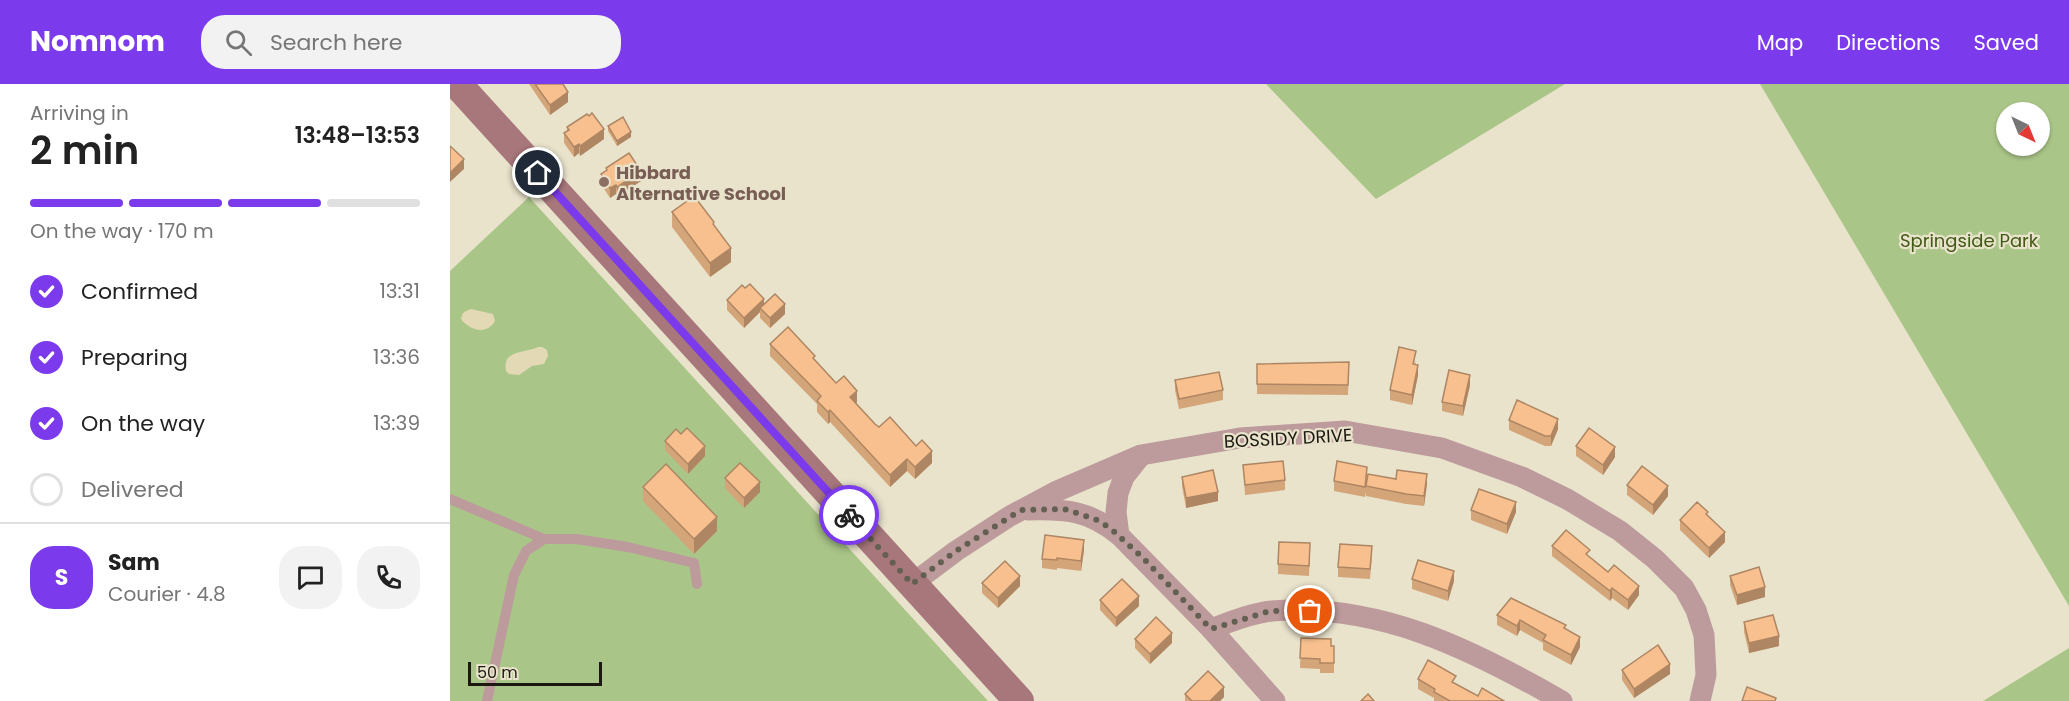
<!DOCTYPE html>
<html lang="en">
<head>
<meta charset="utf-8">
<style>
  :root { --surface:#fff; --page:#f2f2f2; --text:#222; --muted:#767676; --line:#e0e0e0; --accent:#7c3aed }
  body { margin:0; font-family:Poppins,sans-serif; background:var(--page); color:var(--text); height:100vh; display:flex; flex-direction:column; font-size:22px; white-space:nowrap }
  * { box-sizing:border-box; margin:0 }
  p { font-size:20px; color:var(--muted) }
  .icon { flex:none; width:33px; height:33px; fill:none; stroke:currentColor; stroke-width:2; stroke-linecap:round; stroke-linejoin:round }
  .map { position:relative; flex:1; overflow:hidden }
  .details { display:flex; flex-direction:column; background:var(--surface); width:450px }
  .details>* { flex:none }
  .needle { width:39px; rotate:137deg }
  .buttons { position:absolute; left:1546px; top:18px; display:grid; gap:12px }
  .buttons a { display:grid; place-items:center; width:54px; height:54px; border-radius:50%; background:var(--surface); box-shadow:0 2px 4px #0004; font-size:30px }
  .scale { position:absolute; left:18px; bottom:15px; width:134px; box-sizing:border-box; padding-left:6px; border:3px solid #1b1911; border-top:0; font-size:16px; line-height:21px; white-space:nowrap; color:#1b1911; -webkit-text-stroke:4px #e9e3cc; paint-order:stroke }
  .pin { position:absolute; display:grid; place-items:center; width:51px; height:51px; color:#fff; margin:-26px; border:3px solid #fff; border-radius:50%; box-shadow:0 2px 6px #0007 }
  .courier { position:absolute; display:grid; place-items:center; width:60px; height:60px; margin:-30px; border:4px solid #7c3aed; border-radius:50%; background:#fff; color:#222; box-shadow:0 2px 8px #0007 }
  .headline em { font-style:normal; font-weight:600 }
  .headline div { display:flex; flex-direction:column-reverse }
  .headline { display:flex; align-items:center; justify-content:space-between; height:102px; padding:0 30px }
  h1 { font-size:39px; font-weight:600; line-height:45px }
  .bar { display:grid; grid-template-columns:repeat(4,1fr); gap:9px 6px; align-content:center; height:72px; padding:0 30px }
  .bar i { height:8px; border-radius:4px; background:var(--line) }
  .bar .current { background:var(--accent) }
  .bar p { grid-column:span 4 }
  .line { display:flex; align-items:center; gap:15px; padding:0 30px; border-top:2px solid var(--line) }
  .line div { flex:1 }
  .round { display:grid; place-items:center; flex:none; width:63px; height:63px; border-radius:24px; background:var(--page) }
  ol { padding:0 30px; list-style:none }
  li { display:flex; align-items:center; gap:18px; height:66px }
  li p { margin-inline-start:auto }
  li .icon { padding:6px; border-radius:50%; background:var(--accent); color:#fff; stroke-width:4 }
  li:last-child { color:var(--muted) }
  li i { width:33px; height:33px; border:3px solid var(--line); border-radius:50% }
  header { display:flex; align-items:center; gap:36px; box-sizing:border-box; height:84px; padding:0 30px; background:var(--accent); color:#fff }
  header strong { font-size:28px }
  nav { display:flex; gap:33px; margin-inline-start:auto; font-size:21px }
  .search { width:420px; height:54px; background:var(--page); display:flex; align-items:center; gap:15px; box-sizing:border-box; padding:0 21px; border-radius:24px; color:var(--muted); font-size:22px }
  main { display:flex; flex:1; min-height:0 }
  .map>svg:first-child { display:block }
</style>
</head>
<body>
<header>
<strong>Nomnom</strong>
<div class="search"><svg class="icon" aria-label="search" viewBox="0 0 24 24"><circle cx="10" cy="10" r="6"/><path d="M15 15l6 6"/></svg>Search here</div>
<nav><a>Map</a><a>Directions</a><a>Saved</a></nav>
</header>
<main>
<section class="details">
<div class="headline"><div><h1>2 min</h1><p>Arriving in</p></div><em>13:48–13:53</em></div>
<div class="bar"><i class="current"></i><i class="current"></i><i class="current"></i><i></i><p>On the way · 170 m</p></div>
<ol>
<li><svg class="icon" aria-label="check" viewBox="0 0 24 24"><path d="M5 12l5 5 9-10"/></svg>Confirmed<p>13:31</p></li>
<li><svg class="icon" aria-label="check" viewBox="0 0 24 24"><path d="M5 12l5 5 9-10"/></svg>Preparing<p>13:36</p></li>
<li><svg class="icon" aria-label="check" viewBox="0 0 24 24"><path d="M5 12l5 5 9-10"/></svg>On the way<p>13:39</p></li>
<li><i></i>Delivered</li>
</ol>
<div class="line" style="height:108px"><b class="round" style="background:var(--accent);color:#fff">S</b><div><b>Sam</b><p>Courier · 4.8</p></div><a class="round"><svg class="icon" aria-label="chat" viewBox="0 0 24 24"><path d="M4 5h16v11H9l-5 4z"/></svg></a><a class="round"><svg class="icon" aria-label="phone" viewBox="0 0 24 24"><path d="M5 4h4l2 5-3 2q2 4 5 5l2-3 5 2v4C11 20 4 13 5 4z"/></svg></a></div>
</section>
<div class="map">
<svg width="1619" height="617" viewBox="0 0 1619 617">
  <rect width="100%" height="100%" fill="#e9e3cc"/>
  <g fill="#aac588" fill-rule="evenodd">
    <path d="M816 0H1115L926 115Z"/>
    <path d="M1310 0H1619V522ZM1557 28H1590V62H1557Z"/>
    <path d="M79 113 538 617H0V187Z"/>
    <path d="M1619 564V617H1533Z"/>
  </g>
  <g fill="#e3d9b4">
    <path d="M21 225 43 230 45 237C37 251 20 247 11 235 12 228 15 227 21 225Z"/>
    <path d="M88 263H92L97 266 98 272 94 280 82 282 69 291 59 290 56 287C52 265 74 270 88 263Z"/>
  </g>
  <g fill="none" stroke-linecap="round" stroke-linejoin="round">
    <g stroke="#bd9b9d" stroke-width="10">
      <path d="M0 415 94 455"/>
      <path d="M37 617 64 491 76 467 94 455H126L178 463 244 479 247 500"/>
    </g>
    <g stroke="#bd9b9d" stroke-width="21">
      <path d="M689 374 674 393 668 409 666 428 669 451 761 545C780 538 802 529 822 527 929 519 1021 565 1112 617"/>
      <path d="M578 426C616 425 638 426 669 451"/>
      <path d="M462 500 506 467 560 432 605 408 691 371 790 354 895 347 992 364 1072 393 1117 415 1170 447 1205 475 1234 504 1246 526 1254 551 1256 591 1250 617"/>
      <path d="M761 545 825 617"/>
    </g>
    <path stroke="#a8777c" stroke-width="30" d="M7 0 569 617"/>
  </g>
  <g fill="#d5a57a">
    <path d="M79 0H113L118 18 100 31Z"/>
    <path d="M158 42 181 53 167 62 158 47Z"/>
    <path d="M117 43 154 55 130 72 129 69 124 73 114 59V49L117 47Z"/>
    <path d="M156 84 191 97 167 113 166 110 160 114 151 100V90L156 87Z"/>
    <path d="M222 128 264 141 281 178 260 193 222 143Z"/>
    <path d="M277 216 314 221 335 230 320 244 310 234V228L294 244 277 226Z"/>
    <path d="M320 260 365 277 386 299 407 318 406 319 425 340 482 379 465 395 457 387 440 403 380 338 378 340 367 328V320L320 272Z"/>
    <path d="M966 277 965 281 968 291 962 321 940 316V306Z"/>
    <path d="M899 278 898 311 807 310V280Z"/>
    <path d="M725 296 773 306V316L729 325 725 306Z"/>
    <path d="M1020 301 1013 332 992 327V318Z"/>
    <path d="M1059 336 1108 345 1101 362H1095L1059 346Z"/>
    <path d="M231 350 255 372 238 390 215 366V357Z"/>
    <path d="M1126 362 1165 373 1153 391 1126 372Z"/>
    <path d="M793 381 835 396V406L795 411Z"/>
    <path d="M732 393 768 417 736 424 732 402Z"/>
    <path d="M275 394 310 408 294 424 275 404Z"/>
    <path d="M917 394 977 400 974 422 956 420 916 412V408L915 413 884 407V397Z"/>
    <path d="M1177 401 1218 412 1203 431 1177 411Z"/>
    <path d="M193 403 267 447 244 470 193 417Z"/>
    <path d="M1021 426 1066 428 1057 450 1021 436Z"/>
    <path d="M1230 436 1275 458 1259 474 1230 446Z"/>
    <path d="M1102 462 1140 473 1189 511 1178 526 1162 514 1160 517 1102 472Z"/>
    <path d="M634 466 631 487 607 484V486L592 484V475Z"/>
    <path d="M860 469 859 492 828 490V480Z"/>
    <path d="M922 472 920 495 888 493V483Z"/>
    <path d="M1280 492 1315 513 1287 521 1280 501Z"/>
    <path d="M962 495 1004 497 998 517 962 505Z"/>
    <path d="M532 499 570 502 548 524 532 509Z"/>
    <path d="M650 516 689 522 666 543 650 526Z"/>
    <path d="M1047 531 1116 545 1130 563 1121 581 1093 566V559L1070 546 1067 552 1047 541Z"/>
    <path d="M1294 538 1329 562 1299 569 1294 548Z"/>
    <path d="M851 554 881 562H884V589H870V585L850 584Z"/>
    <path d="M685 555 722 559 700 580 685 564Z"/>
    <path d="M1172 586 1220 590 1184 614 1172 596Z"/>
    <path d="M968 595 1006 600 1028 612 1054 617H984V614L968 605Z"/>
    <path d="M735 610 774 613 770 617H735Z"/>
  </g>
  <g fill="#ae8663">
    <path d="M118 8V18L100 31V21Z"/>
    <path d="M154 45V55L130 72V62Z"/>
    <path d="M181 48V53L167 62V57Z"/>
    <path d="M129 60V69L124 73V63Z"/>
    <path d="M14 75V85L0 98V89Z"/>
    <path d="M191 87V97L167 113V103Z"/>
    <path d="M166 101V110L160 114V104Z"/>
    <path d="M281 164V178L260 193V179Z"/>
    <path d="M314 215V225L310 224V228L294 244V234Z"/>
    <path d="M335 220V230L320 244V234Z"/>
    <path d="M968 281V291L962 321V311Z"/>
    <path d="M1020 291V301L1013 332V322Z"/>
    <path d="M407 307V318L400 325V313Z"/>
    <path d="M380 326V338L378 340V328Z"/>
    <path d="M1108 335V345L1101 362V352Z"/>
    <path d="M255 362V372L238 390V380Z"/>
    <path d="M1165 363V373L1153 391V381Z"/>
    <path d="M482 367V379L465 395V383Z"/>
    <path d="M457 375V387L440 403V391Z"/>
    <path d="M977 390V400L974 422V412Z"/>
    <path d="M310 398V408L294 424V414Z"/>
    <path d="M1218 402V412L1203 431V421Z"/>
    <path d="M768 408V417L736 424V414Z"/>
    <path d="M1066 418V428L1057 450V440Z"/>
    <path d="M267 433V447L244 470V455Z"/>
    <path d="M1275 448V458L1259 474V464Z"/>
    <path d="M634 456V466L631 487V477Z"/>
    <path d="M1004 487V497L998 517V507Z"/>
    <path d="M570 492V502L548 524V514Z"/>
    <path d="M1189 502V511L1178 526V516Z"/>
    <path d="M1315 503V513L1287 521V511Z"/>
    <path d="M1162 504V514L1160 517V507Z"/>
    <path d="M689 512V522L666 543V534Z"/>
    <path d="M1070 536V546L1067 552V542Z"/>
    <path d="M722 549V559L700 580V570Z"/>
    <path d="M1329 552V562L1299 569V559Z"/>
    <path d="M1130 553V563L1121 581V571Z"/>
    <path d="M1220 580V590L1184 614V605Z"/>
    <path d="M774 603V613L770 617H760Z"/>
  </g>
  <g fill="#f8c08e" stroke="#ae8663" stroke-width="1.5">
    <path d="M85 0H113L118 8 100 21Z"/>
    <path d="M142 29 154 45 130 62 129 60 124 63 114 49 119 46 117 43 137 30 139 32Z"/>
    <path d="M173 33 181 48 167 57 158 42Z"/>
    <path d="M0 62 14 75 0 89Z"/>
    <path d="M179 69 191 87 167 103 166 101 160 104 151 90 157 86 156 84Z"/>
    <path d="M244 112 264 138 263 140 281 164 260 179 222 128Z"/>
    <path d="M300 200 314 215 294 234 277 216 292 201 295 204Z"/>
    <path d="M325 210 335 220 320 234 310 224Z"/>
    <path d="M338 243 365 272 363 274 386 299 394 292 407 307 400 313 425 340 429 343 440 333 466 362 472 356 482 367 465 383 457 375 440 391 380 326 378 328 367 317 371 312 320 260Z"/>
    <path d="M949 263 966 267 963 280 968 281 962 311 940 306Z"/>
    <path d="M899 278 898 301 807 300V280Z"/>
    <path d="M999 286 1020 291 1013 322 992 318Z"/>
    <path d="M769 288 773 306 729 315 725 296Z"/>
    <path d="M1067 316 1108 335 1101 352H1095L1059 336Z"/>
    <path d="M237 344 255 362 238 380 215 357 226 345 231 350Z"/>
    <path d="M1139 344 1165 363 1153 381 1126 362Z"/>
    <path d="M833 377 835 396 795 401 793 381Z"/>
    <path d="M887 377 917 383 915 403 884 397Z"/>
    <path d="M290 379 310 398 294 414 275 394Z"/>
    <path d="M216 380 267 433 244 455 193 403Z"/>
    <path d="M1192 382 1218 402 1203 421 1177 401Z"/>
    <path d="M763 386 768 408 736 414 732 393Z"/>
    <path d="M947 386 977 390 974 412 956 410 916 402 918 390 946 395Z"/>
    <path d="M1029 405 1066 418 1057 440 1021 426Z"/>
    <path d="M1247 418 1258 428 1256 430 1275 448 1259 464 1230 436Z"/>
    <path d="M1116 446 1140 466 1136 470 1158 488 1164 481 1189 502 1178 516 1162 504 1160 507 1102 462Z"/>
    <path d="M595 451 634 456 631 477 607 474V476L592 475Z"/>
    <path d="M829 458 860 459 859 482 828 480Z"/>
    <path d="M890 460 922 462 920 485 888 483Z"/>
    <path d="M968 476 1004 487 998 507 962 495Z"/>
    <path d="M555 477 570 492 548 514 532 499Z"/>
    <path d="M1309 483 1315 503 1287 511 1280 492Z"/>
    <path d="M672 495 689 512 666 534 650 516Z"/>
    <path d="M1061 514 1116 541 1114 544 1130 553 1121 571 1093 556 1096 551 1070 536 1067 542 1047 531Z"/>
    <path d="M1323 531 1329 552 1299 559 1294 538Z"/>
    <path d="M706 533 722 549 700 570 685 555Z"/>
    <path d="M851 554 881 555V562H884V579H870V575L850 574Z"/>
    <path d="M1208 561 1220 580 1184 605 1172 586Z"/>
    <path d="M978 576 1006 592 1002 598 1028 612 1032 604 1054 617H1000L984 608 985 605 968 595Z"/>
    <path d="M758 587 774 603 760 617H742L735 610Z"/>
    <path d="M1297 603 1326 614 1325 617H1292Z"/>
    <path d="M918 610 924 617H911Z"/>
  </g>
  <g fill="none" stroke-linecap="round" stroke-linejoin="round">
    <path stroke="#636052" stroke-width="6" stroke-dasharray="0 10.8" d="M399 431 462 500 506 467 571 426 614 425 645 435 660 444 693 474 761 545 820 527H860"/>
    <path stroke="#7c3aed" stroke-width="8" d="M88 89 399 431"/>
  </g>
  <circle fill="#8d6e63" stroke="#e9e3cc" stroke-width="2" cx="154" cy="98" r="6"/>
  <g text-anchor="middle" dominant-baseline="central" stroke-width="4.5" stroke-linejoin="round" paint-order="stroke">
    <g font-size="18" font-weight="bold" fill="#785e54" stroke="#e9e3cc" text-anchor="start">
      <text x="166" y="88">Hibbard<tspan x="166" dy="21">Alternative School</tspan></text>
    </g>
    <g font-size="18" fill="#415a17" stroke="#e9e3cc">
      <text x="1519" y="156">Springside Park</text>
    </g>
    <g font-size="18" fill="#1b1911" stroke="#e9e3cc">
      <text transform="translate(838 354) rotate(-3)">BOSSIDY DRIVE</text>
    </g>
  </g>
</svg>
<div class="buttons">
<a><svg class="needle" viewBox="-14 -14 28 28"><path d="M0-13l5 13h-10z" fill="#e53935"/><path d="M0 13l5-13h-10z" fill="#767676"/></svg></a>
</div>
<div class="scale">50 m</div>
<div class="pin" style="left:860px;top:527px;background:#ea580c"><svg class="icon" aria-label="bag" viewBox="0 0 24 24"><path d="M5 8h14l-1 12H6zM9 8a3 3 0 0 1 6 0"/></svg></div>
<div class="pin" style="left:88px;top:89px;background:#1f2937"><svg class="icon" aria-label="home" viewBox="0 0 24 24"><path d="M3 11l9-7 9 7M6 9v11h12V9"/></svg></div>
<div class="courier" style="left:399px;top:431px"><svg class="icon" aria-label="bike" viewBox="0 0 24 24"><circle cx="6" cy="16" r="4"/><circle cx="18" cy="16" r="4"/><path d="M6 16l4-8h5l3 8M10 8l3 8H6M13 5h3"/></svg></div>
</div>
</main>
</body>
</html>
